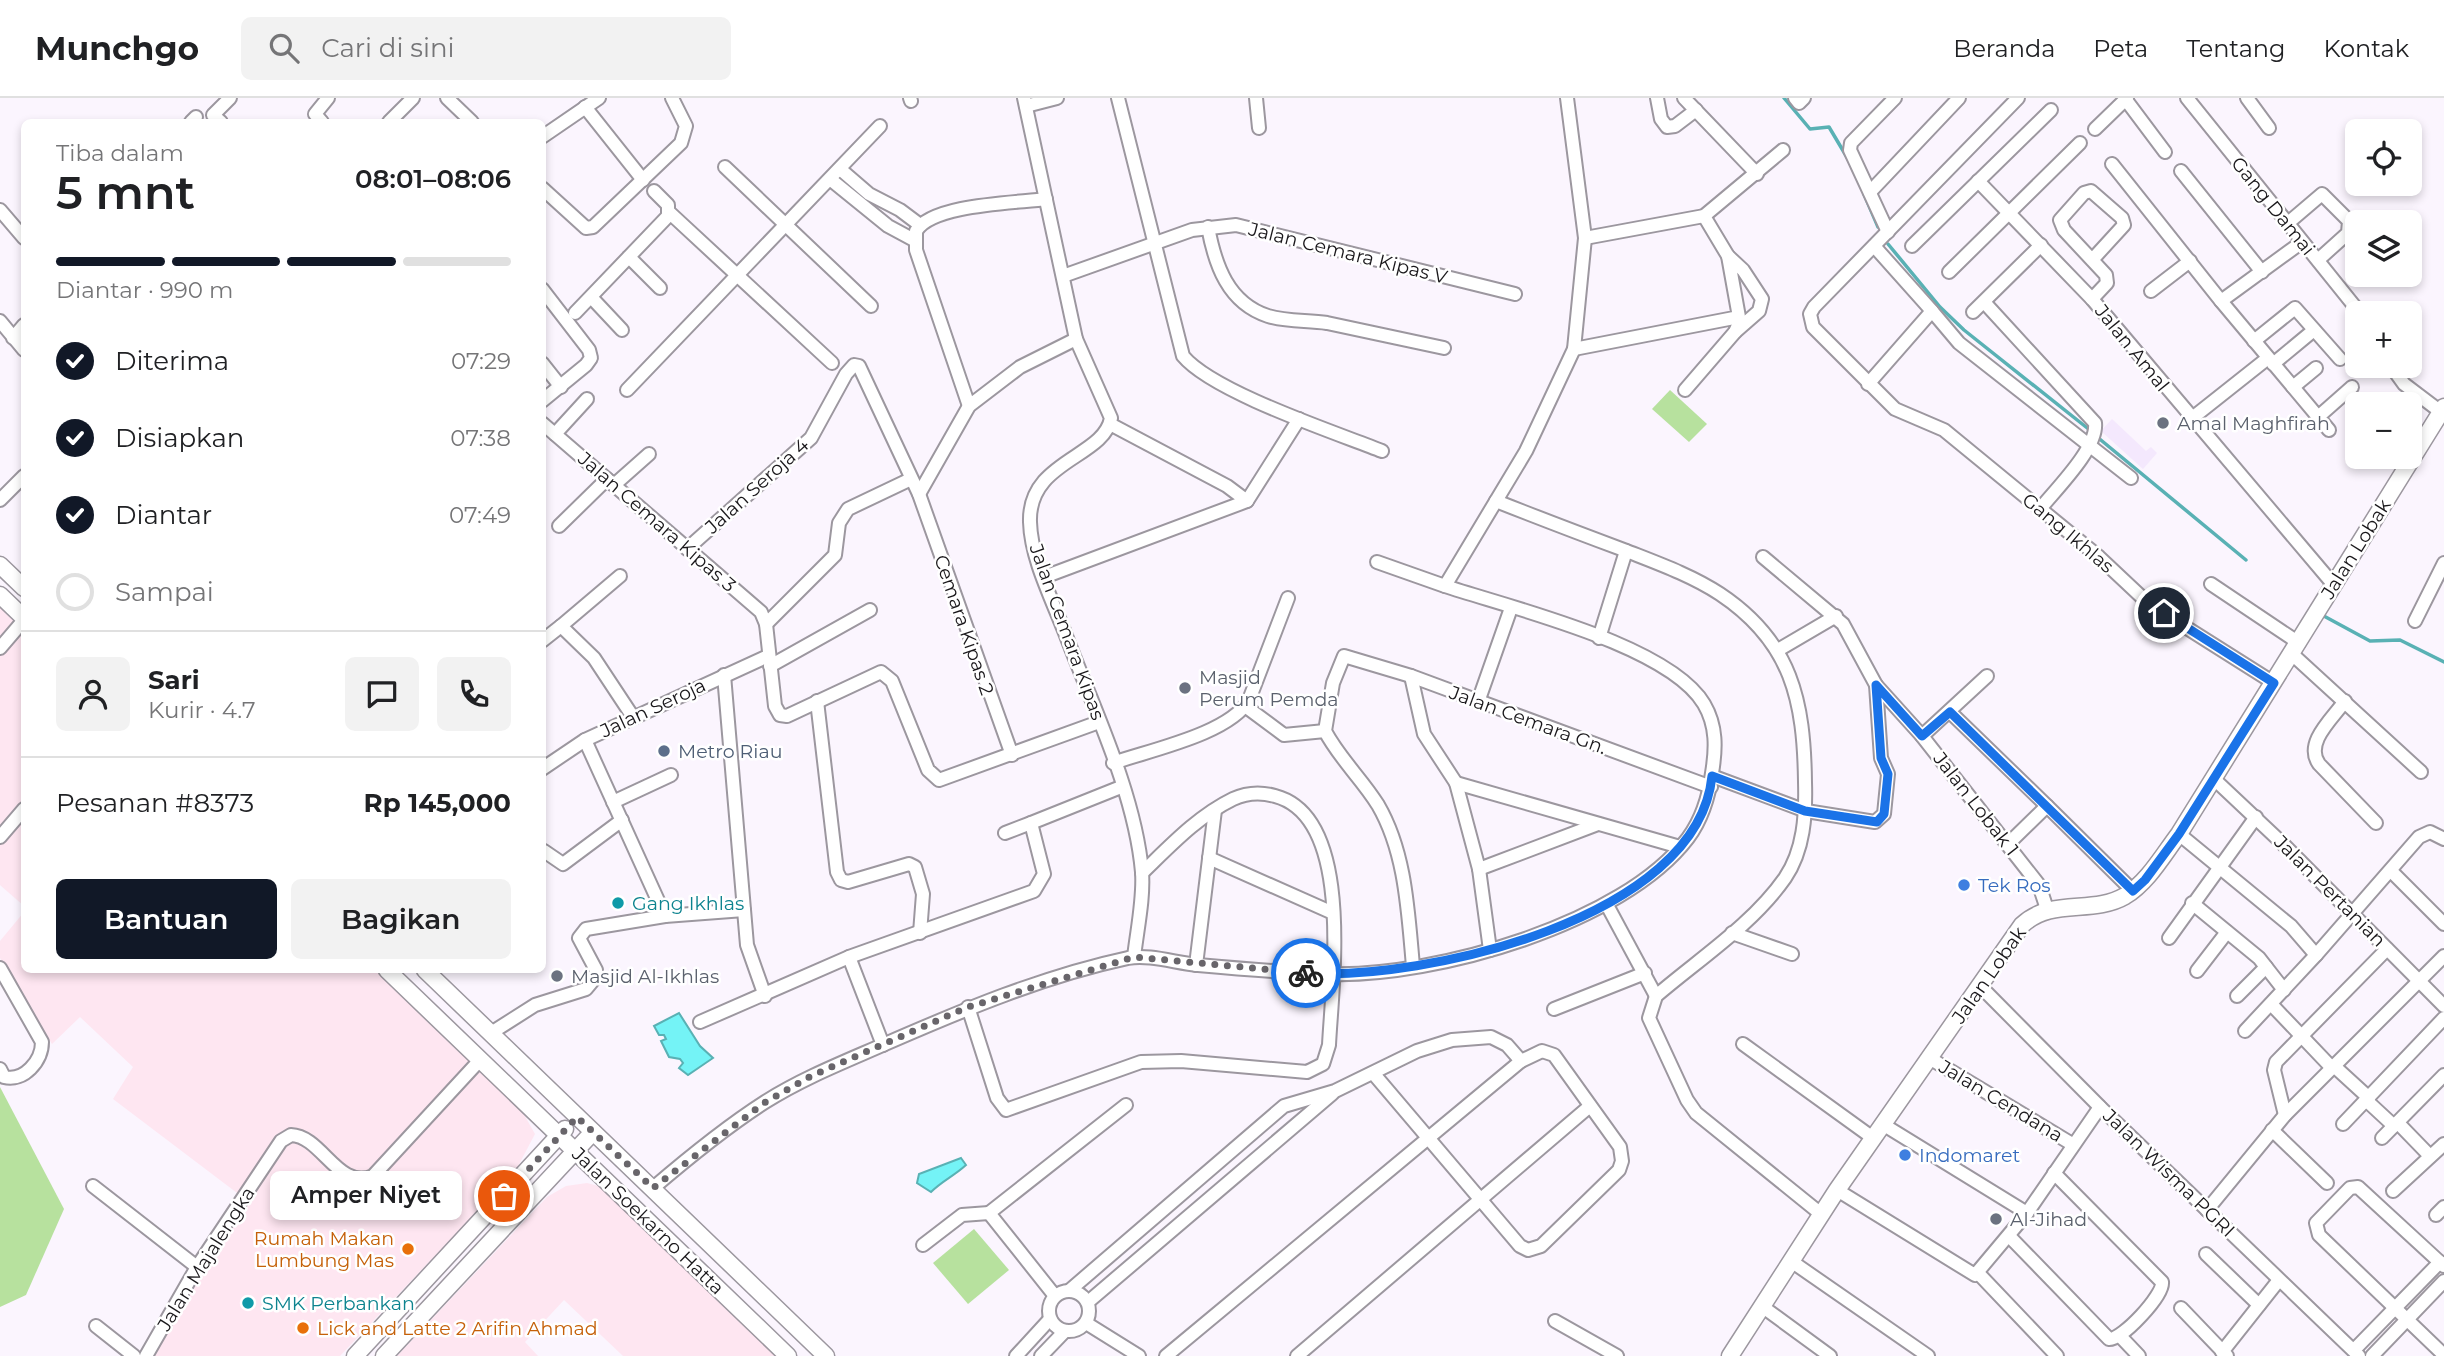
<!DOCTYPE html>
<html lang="id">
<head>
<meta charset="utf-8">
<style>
  :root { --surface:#fff; --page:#f2f2f2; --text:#202124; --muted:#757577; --line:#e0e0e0; --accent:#111827 }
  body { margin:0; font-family:Montserrat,sans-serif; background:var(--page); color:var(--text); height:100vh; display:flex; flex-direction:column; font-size:26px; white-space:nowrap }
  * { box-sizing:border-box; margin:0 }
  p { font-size:23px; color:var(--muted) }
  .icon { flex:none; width:38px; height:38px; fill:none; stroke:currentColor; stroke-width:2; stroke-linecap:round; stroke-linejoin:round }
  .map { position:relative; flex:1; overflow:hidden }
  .drawer { position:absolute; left:21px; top:21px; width:525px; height:854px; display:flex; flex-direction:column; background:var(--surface); border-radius:10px; box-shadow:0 4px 10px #0003 }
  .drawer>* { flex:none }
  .controls { position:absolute; left:2345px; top:21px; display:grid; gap:14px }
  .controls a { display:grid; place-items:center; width:77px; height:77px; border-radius:10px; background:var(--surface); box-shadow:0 4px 10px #0003; font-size:35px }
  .pin { position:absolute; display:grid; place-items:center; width:60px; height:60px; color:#fff; margin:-30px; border:4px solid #fff; border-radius:50%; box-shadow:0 2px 7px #0007 }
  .courier { position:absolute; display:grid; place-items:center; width:70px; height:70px; margin:-35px; border:5px solid #1a73e8; border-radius:50%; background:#fff; color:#222; box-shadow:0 2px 9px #0007 }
  .bubble { position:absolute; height:49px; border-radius:10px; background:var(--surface); box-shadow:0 4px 10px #0003; font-size:23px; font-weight:600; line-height:49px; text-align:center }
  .headline em { font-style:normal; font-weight:600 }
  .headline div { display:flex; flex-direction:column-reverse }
  .headline { display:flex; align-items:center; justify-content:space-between; height:119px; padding:0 35px }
  h1 { font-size:46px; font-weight:600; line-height:52px }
  .bar { display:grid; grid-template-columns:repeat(4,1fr); gap:10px 7px; align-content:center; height:84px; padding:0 35px }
  .bar i { height:9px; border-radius:5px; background:var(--line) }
  .bar .selected { background:var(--accent) }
  .bar p { grid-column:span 4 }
  .line { display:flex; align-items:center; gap:18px; padding:0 35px; border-top:2px solid var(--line) }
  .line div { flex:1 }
  .round { display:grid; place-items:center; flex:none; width:74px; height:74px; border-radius:10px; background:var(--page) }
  ol { padding:0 35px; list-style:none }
  li { display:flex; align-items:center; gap:21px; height:77px }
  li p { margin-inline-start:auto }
  li .icon { padding:7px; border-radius:50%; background:var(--accent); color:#fff; stroke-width:4 }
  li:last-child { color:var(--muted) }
  li i { width:38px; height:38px; border:4px solid var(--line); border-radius:50% }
  .primary-button { display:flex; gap:14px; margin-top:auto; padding:14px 35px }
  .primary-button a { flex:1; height:80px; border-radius:10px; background:var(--accent); color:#fff; font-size:28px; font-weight:600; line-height:80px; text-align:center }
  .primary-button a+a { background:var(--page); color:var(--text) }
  header { display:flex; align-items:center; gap:42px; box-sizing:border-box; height:98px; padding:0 35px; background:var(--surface); border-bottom:2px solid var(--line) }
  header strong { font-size:33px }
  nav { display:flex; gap:38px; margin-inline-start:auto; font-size:24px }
  .search { width:490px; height:63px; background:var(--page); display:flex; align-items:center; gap:18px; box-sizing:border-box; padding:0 24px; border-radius:10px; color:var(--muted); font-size:26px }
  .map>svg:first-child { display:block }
</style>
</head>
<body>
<header>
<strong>Munchgo</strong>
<div class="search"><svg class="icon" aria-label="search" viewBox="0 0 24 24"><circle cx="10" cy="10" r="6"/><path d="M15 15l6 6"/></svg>Cari di sini</div>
<nav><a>Beranda</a><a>Peta</a><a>Tentang</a><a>Kontak</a></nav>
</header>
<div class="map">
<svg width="2444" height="1258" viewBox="0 0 2444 1258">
  <rect width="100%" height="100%" fill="#fbf5fe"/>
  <g fill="#fee6f1">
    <path d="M0 508 24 531V808L0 787Z"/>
    <path d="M24 814V872H381L513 997 535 1036 516 1072 340 1258H153L245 1101 113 1001 133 969 80 919 52 946 0 860V843Z"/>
    <path d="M587 1085 602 1089 782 1258H623L564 1202 525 1244 538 1258H397L547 1099 566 1088Z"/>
  </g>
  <path fill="#f4e8fd" d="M2112 321 2146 353 2151 349 2157 355 2143 371 2101 333Z"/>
  <g fill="#b7e19e">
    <path d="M1670 292 1707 326 1689 344 1652 311Z"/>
    <path d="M0 989 64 1111 26 1197 0 1209Z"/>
    <path d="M974 1131 1009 1172 968 1206 933 1165Z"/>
  </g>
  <g fill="#74f3f6" stroke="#59b1b4" stroke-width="2">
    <path d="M679 915 700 948 713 960 688 977 679 970 683 965 680 961 669 959 661 943 666 941 664 937H659L654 928Z"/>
    <path d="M961 1060 966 1067C954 1078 942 1083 931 1094L917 1085 919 1076Z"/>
  </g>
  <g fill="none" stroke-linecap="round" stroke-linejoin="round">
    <g stroke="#59b1b4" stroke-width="3.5">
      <path d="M1784 0 1810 31 1829 29 1848 61"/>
      <path d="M1864 96 1878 129"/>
      <path d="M1888 146 1940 209 1964 232 2091 333"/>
      <path d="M2096 338 2246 462"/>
      <path d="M2322 517 2370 543 2400 542 2444 564"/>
    </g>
    <defs>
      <g id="minor">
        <path d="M447 0 472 24"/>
        <path d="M910 0 911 3"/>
        <path d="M1024 0 1076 241 1111 320C1104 360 1028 362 1030 424 1031 461 1052 501 1065 535 1093 609 1135 695 1142 774 1144 801 1137 832 1134 859"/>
        <path d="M1118 0 1183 258C1213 294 1334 334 1382 353"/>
        <path d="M1256 0 1259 30"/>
        <path d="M1657 0 1661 21 1667 29 1675 28 1696 12"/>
        <path d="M1684 0 1757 76"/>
        <path d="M1795 0 1799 5 1804 0"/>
        <path d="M2018 0 1814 209 1810 216 1813 229 1895 311 1944 332 2099 459 2149 506 2274 585"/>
        <path d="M2187 0 2360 215"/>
        <path d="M2247 0 2269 30"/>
        <path d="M2126 2 2165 54"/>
        <path d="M1026 8 1057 0"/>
        <path d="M585 9 643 82"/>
        <path d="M191 24 196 19"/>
        <path d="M221 24 213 17 230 0"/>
        <path d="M322 24 315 16 328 0"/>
        <path d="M389 24 413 0"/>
        <path d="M2095 31 2127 0"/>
        <path d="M542 39 599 0"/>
        <path d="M2112 66 2221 203 2329 332"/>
        <path d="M725 69 871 208"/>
        <path d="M840 71 869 96 900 112 920 127"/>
        <path d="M2181 73 2262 174"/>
        <path d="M830 81 888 128 914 142"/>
        <path d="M1978 83 2092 201 2333 486"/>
        <path d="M542 90 586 130 593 129 681 45 686 28 672 0"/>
        <path d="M1870 94 1959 0"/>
        <path d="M0 112 24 140"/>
        <path d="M670 115 832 265"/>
        <path d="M2288 125 2322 96 2349 123 2348 135 2318 162"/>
        <path d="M1208 129C1215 167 1228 205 1268 218 1287 224 1308 222 1327 225 1366 233 1405 242 1444 250"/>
        <path d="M1888 134 1850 52 1851 45 1895 0"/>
        <path d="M1585 140 1704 118 1783 52"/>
        <path d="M1912 148 2051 12"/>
        <path d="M1728 158 1743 172 1762 201 1759 213 1735 234"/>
        <path d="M629 159 660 190"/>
        <path d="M1949 174 2080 45"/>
        <path d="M1063 178 1192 132 1236 127 1515 196"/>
        <path d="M542 191 589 252 591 260 586 267 542 303"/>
        <path d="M2151 193 2190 163"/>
        <path d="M591 199 622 232"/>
        <path d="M2092 201 2107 185 2106 177 2064 132 2060 122 2084 95 2091 93 2122 120 2124 127 2092 162"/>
        <path d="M2221 203 2302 144"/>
        <path d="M1984 204 2095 325C2098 350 2056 391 2040 411"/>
        <path d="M1932 213 1959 245 2131 380"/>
        <path d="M1973 214 2041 147"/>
        <path d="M575 215 668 118V107L654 93"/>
        <path d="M0 223 24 252"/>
        <path d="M13 240 24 227"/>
        <path d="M2254 243 2295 210 2340 261"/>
        <path d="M1574 251 1739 219 1728 158 1704 118"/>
        <path d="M542 265 561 289"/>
        <path d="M2273 266 2314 232"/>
        <path d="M2391 268 2404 286 2441 314"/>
        <path d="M1868 286 1932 213 1874 148"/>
        <path d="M2293 289 2316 270"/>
        <path d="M627 292 880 28"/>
        <path d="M1685 292 1735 234 1738 227"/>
        <path d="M969 308 916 152V133C932 106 1016 105 1046 101"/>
        <path d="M2318 319 2352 289"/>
        <path d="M2191 321 2268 260"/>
        <path d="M542 325 761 514 766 526 775 608 780 617 787 618 881 574 892 583 928 672 939 682 1099 624"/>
        <path d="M1110 326 1227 388 1247 403"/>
        <path d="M555 336 587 301"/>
        <path d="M614 387 649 356"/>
        <path d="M919 396 969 308 1020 269 1076 241"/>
        <path d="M0 402 24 378"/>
        <path d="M1496 403C1539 420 1581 436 1624 452 1657 465 1691 477 1720 496 1792 544 1804 603 1805 684 1806 717 1804 752 1785 780 1752 827 1699 861 1656 898L1649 920 1687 1002 1696 1015 1821 1116"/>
        <path d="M559 428 607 381"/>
        <path d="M687 451 811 340 846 276 854 267 859 268 919 396 1012 657"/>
        <path d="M1377 464 1445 488"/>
        <path d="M620 478 561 528 594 560 633 619"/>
        <path d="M1044 479 1247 403 1299 321"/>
        <path d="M2211 486 2299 545"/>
        <path d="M2415 523 2444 465"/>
        <path d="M766 526 835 457 839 425 848 411 911 381"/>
        <path d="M1599 540 1626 453"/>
        <path d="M542 543 561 528"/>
        <path d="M0 550 24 522"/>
        <path d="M1778 552 1836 518"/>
        <path d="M2292 556 2421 674"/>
        <path d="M770 568 870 512"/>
        <path d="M724 577 747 847 765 898"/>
        <path d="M1411 578 1424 636 1456 685 1479 771 1490 852"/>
        <path d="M1987 578 1922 638 2039 787 2047 811"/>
        <path d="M1876 587 1922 638"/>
        <path d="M817 603 837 774 841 782 848 784 909 766 915 769 923 796 920 835"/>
        <path d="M2345 603C2332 621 2304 645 2319 666L2376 725"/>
        <path d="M1478 604 1511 510"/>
        <path d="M1245 608 1284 637 1325 633"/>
        <path d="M1950 614 2047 708"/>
        <path d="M585 642 665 818"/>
        <path d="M1113 665C1150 652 1229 636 1249 602L1288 500"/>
        <path d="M542 671 585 642 768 558"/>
        <path d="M1712 678 1806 713 1875 724 1884 716 1888 676 1881 660 1876 587 1843 526 1763 459"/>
        <path d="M2213 680 2282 745 2444 908"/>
        <path d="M1456 685 1680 749"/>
        <path d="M613 704 671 677"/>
        <path d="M1005 735 1031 725"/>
        <path d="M2179 736 2291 828 2316 857"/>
        <path d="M0 739 24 711"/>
        <path d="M2008 746 2047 708 2133 793"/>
        <path d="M544 753 563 766 622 722"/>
        <path d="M1209 760 1333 815"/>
        <path d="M1479 771 1598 726"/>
        <path d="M2391 773 2444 826"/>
        <path d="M2192 805 2259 860 2284 892"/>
        <path d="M1607 807 1656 898"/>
        <path d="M1732 835 1792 856"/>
        <path d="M2169 840 2256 719"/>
        <path d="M849 859 883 947"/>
        <path d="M1196 867 1215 712"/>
        <path d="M1413 868C1408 815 1406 755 1378 707 1362 681 1339 660 1325 633L1333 585 1344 558 1411 578 1711 689"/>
        <path d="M0 870 42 944C42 963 24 984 4 979L0 971"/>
        <path d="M2197 873 2227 834"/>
        <path d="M1981 889 2100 1009 2359 1258"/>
        <path d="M2237 898 2266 869"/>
        <path d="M2271 906 2332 970"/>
        <path d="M968 909 997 1000 1006 1012 1141 964 1181 963 1307 974 1323 966 1329 947C1332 885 1355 719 1275 698 1261 694 1246 695 1233 701 1198 718 1170 748 1142 775"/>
        <path d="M1554 911 1645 875"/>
        <path d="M700 924 849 859 1034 793 1044 776 1031 725 1121 689"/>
        <path d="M2245 933 2316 857 2419 739 2430 734 2444 741"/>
        <path d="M491 935 535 907 586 891 596 879V872L579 840 586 831 665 818 744 812"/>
        <path d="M1743 946 1873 1040"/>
        <path d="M1931 961 2072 1046"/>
        <path d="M2334 968 2369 1000"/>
        <path d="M2367 1003 2394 1028"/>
        <path d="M2285 1017 2274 972 2276 964 2387 851"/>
        <path d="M2398 1025 2430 1058"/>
        <path d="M2343 1026 2444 920"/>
        <path d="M1884 1027 2027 1115"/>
        <path d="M2272 1032 2327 1085"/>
        <path d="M2382 1040 2444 977"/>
        <path d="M93 1088 197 1169"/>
        <path d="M653 1090C688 1060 726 1029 765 1004 803 980 844 964 885 946 963 912 1044 878 1128 860 1149 856 1176 865 1198 867 1242 871 1287 875 1331 876 1435 879 1623 826 1688 740 1702 721 1709 698 1712 675 1716 651 1717 628 1704 606 1669 547 1511 510 1445 488L1526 353 1574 251 1585 140 1567 0"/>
        <path d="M1837 1092 1975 1177 2027 1115 2100 1009"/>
        <path d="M2393 1093 2444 1046"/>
        <path d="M2207 1112 2285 1017 2444 858"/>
        <path d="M2436 1117 2444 1109"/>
        <path d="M2009 1138 2109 1241C2122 1242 2164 1197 2162 1184L2054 1075"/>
        <path d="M923 1147 962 1117 989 1115"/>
        <path d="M2206 1156 2259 1207"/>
        <path d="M1791 1163 1928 1258"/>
        <path d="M2444 1168 2358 1089 2350 1090 2316 1125 2319 1137 2444 1257"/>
        <path d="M1979 1176 2057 1258"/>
        <path d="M1070 1192 1284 1008 1335 993 1417 953 1452 942 1491 939 1507 947 1521 963 1542 953 1554 957 1620 1049 1622 1063 1619 1072 1541 1148 1528 1152 1520 1148 1373 975"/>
        <circle cx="1069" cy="1213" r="20"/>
        <path d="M1055 1198 989 1115 1126 1007"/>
        <path d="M1088 1204 1332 996"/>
        <path d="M1763 1209 1830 1258"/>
        <path d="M2181 1210 2227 1258"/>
        <path d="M1555 1223 1617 1258"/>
        <path d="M1086 1225 1139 1258"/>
        <path d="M96 1228 134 1258"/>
        <path d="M2120 1238 2139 1258"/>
        <path d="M2354 1252 2440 1164"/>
        <path d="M2222 1254 2279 1182"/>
        <path d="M146 1258 197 1169 281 1043 291 1037C322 1038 338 1093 373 1078L480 962"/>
        <path d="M1016 1258 1050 1221"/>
        <path d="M1041 1258 1065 1233"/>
        <path d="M1166 1258 1521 963"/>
        <path d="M1297 1258 1590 1008"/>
        <path d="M2372 1258 2444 1183"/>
      </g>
      <g id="major">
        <path d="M0 467 24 490"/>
        <path d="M0 497 24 520"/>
        <path d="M387 872 788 1258"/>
        <path d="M425 872 826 1258"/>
        <path d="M355 1258 565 1031"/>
        <path d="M384 1258 593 1034"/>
        <path d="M1730 1258 1837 1092 2022 827C2052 799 2092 817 2125 798 2148 784 2163 757 2179 736L2444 309"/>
      </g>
    </defs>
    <use href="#minor" stroke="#9c979f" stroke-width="16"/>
    <use href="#major" stroke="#9c979f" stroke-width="19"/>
    <use href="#minor" stroke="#fff" stroke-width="12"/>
    <use href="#major" stroke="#fff" stroke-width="16"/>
  </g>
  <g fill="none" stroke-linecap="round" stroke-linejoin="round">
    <path stroke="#68656a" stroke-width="7" stroke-dasharray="0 12.6" d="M504 1098 577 1019 653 1090 764 1005 811 978 968 909 1134 859 1306 875"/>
    <path stroke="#1a73e8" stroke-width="9" d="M1306 875C1422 883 1698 821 1712 678L1805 713 1877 724 1884 716 1888 676 1881 660 1876 587 1922 638 1950 614 2133 793 2145 782 2179 736 2274 585 2164 515"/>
  </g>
  <g fill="#6b7280" stroke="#fff" stroke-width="2.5">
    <circle cx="2163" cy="325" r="7"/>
    <circle cx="1185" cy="590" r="7"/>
    <circle cx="557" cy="878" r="7"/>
    <circle cx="1996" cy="1121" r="7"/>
  </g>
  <circle fill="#5c6f8a" stroke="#fff" stroke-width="2.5" cx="664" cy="653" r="7"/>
  <g fill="#3f7fe0" stroke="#fff" stroke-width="2.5">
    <circle cx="1964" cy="787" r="7"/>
    <circle cx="1905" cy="1057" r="7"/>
  </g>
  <g fill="#0f9aa8" stroke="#fff" stroke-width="2.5">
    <circle cx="618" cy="805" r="7"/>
    <circle cx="248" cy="1205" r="7"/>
  </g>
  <g fill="#e8710a" stroke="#fff" stroke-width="2.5">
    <circle cx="408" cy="1151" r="7"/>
    <circle cx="303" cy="1230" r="7"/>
  </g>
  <g text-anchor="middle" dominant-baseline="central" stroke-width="5" stroke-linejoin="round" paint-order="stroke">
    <g font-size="19" fill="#19171a" stroke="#fff">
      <text transform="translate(2273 108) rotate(51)">Gang Damai</text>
      <text transform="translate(1348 155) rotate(14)">Jalan Cemara Kipas V</text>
      <text transform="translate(2132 250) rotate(51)">Jalan Amal</text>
      <text transform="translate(757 388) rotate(-42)">Jalan Seroja 4</text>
      <text transform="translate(657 424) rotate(41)">Jalan Cemara Kipas 3</text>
      <text transform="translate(2068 435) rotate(40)">Gang Ikhlas</text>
      <text transform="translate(2356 451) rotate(-58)">Jalan Lobak</text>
      <text transform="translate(964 527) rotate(71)">Cemara Kipas 2</text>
      <text transform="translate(1067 534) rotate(70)">Jalan Cemara Kipas</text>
      <text transform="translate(653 610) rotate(-25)">Jalan Seroja</text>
      <text transform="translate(1528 622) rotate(20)">Jalan Cemara Gn.</text>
      <text transform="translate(1976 706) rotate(52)">Jalan Lobak 1</text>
      <text transform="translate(2330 793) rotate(45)">Jalan Pertanian</text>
      <text transform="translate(1989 877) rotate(-55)">Jalan Lobak</text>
      <text transform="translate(2001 1003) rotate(31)">Jalan Cendana</text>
      <text transform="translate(2169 1075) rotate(44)">Jalan Wisma PGRI</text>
      <text transform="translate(648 1123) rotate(44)">Jalan Soekarno Hatta</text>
      <text transform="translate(206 1161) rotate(-58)">Jalan Majalengka</text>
    </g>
    <g font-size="19" fill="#5b616d" stroke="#fff" text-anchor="start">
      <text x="2177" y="325">Amal Maghfirah</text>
      <text x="1199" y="579">Masjid<tspan x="1199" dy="22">Perum Pemda</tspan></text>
      <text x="571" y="878">Masjid Al-Ikhlas</text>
      <text x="2010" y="1121">Al-Jihad</text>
    </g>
    <g font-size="19" fill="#4e5e75" stroke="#fff" text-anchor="start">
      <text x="678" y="653">Metro Riau</text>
    </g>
    <g font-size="19" fill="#366cbe" stroke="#fff" text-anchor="start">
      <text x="1978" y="787">Tek Ros</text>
      <text x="1919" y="1057">Indomaret</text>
    </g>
    <g font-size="19" fill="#0d838f" stroke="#fff" text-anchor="start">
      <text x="632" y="805">Gang Ikhlas</text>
      <text x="262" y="1205">SMK Perbankan</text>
    </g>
    <g font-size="19" fill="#c56008" stroke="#fff" text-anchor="end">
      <text x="394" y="1140">Rumah Makan<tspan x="394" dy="22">Lumbung Mas</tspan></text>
      <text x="317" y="1230" text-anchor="start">Lick and Latte 2 Arifin Ahmad</text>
    </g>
  </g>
</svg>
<div class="controls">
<a><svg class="icon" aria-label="locate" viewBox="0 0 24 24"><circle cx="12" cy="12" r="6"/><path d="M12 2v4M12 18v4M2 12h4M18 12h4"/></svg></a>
<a><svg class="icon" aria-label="layers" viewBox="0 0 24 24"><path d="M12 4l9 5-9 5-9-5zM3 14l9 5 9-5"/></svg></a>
<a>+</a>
<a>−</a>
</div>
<div class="pin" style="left:504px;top:1098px;background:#ea580c"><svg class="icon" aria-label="bag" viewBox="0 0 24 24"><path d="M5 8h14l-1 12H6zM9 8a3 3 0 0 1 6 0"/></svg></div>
<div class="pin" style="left:2164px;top:515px;background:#1f2937"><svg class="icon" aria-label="home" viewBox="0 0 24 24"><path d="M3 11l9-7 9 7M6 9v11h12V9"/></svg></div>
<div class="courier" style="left:1306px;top:875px"><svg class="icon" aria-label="bike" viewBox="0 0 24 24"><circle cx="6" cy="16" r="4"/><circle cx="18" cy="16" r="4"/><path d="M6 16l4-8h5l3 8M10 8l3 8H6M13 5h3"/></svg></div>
<div class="bubble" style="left:270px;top:1073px;width:192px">Amper Niyet</div>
<section class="drawer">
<div class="headline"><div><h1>5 mnt</h1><p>Tiba dalam</p></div><em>08:01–08:06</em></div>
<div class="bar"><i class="selected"></i><i class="selected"></i><i class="selected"></i><i></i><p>Diantar · 990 m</p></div>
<ol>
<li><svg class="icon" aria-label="check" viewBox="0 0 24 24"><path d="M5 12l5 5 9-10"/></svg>Diterima<p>07:29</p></li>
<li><svg class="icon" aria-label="check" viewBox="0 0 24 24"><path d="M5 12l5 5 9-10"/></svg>Disiapkan<p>07:38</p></li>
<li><svg class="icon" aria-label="check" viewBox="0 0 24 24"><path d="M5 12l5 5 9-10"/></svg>Diantar<p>07:49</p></li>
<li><i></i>Sampai</li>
</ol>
<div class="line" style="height:126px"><a class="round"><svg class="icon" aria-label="person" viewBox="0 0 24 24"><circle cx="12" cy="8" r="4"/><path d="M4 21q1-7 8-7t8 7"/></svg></a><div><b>Sari</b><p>Kurir · 4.7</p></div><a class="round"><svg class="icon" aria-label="chat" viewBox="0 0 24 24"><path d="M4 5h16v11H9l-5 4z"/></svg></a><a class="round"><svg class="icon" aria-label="phone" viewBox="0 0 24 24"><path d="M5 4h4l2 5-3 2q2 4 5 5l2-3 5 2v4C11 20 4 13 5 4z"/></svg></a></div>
<div class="line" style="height:91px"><div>Pesanan #8373</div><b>Rp 145,000</b></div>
<div class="primary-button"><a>Bantuan</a><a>Bagikan</a></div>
</section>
</div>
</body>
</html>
